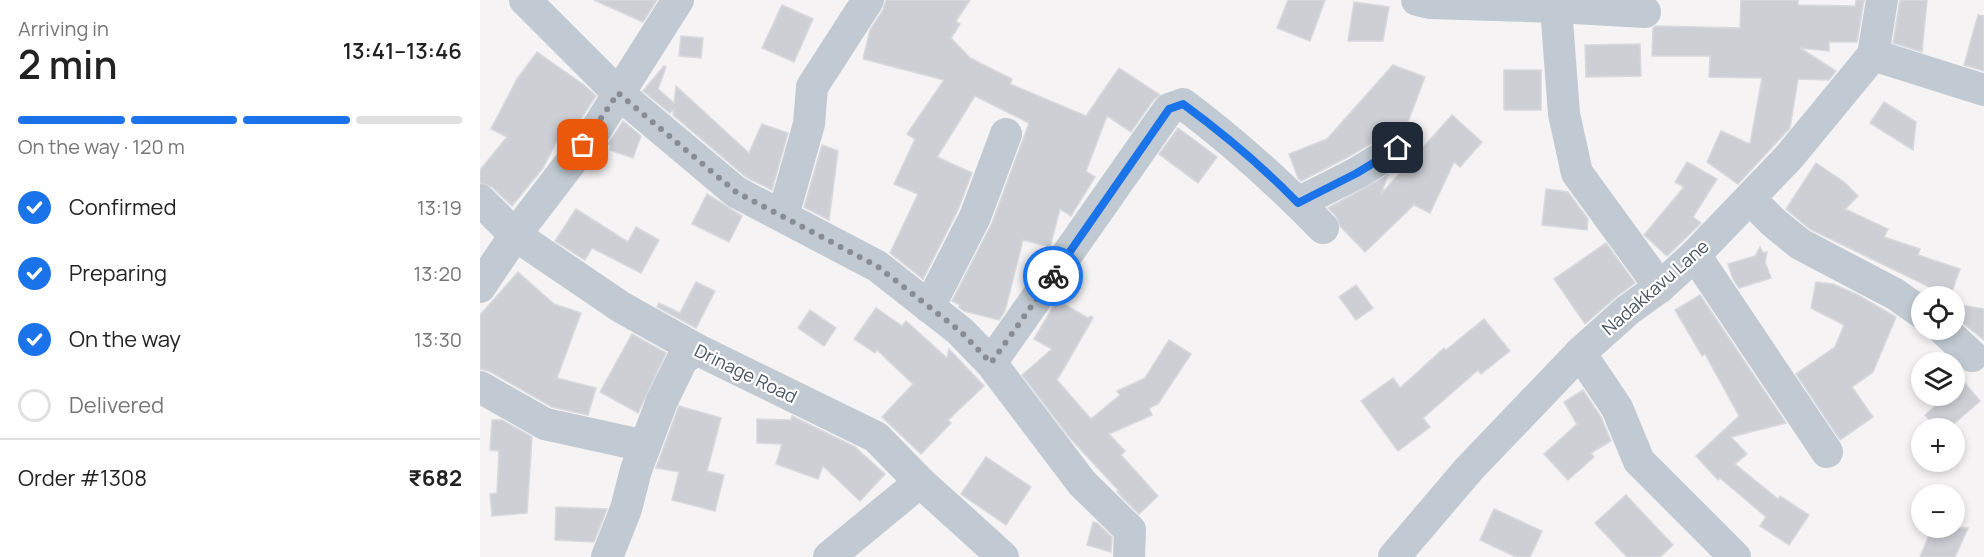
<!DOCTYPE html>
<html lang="en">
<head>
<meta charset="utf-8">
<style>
  :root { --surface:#fff; --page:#f6f6f6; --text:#222; --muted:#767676; --line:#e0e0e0; --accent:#1a73e8 }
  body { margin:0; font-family:Manrope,sans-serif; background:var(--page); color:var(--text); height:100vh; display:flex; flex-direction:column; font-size:22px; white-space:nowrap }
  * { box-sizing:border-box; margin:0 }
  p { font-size:20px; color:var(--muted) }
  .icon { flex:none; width:33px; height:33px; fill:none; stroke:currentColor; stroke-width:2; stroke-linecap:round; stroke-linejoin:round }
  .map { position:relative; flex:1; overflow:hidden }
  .details { display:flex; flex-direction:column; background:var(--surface); width:480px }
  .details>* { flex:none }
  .controls { position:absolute; left:1431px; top:286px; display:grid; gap:12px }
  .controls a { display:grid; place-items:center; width:54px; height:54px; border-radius:50%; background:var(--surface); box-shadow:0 3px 9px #0003; font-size:30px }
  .pin { position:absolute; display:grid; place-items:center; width:51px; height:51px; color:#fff; margin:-26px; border-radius:12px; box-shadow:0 3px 9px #0006 }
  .courier { position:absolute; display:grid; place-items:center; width:60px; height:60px; margin:-30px; border:4px solid #1a73e8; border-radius:50%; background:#fff; color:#222; box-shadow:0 2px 8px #0007 }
  .headline em { font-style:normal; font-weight:600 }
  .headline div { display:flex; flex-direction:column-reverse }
  .headline { display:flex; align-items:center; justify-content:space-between; height:102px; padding:0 18px }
  h1 { font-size:39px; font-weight:600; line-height:45px }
  .bar { display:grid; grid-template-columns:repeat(4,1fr); gap:9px 6px; align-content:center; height:72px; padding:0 18px }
  .bar i { height:8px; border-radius:4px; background:var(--line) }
  .bar .selected { background:var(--accent) }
  .bar p { grid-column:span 4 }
  .line { display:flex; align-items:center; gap:15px; padding:0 18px; border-top:2px solid var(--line) }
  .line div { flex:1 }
  ol { padding:0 18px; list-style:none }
  li { display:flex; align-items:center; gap:18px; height:66px }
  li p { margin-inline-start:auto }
  li .icon { padding:6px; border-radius:50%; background:var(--accent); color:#fff; stroke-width:4 }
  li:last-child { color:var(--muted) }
  li i { width:33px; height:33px; border:3px solid var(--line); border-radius:50% }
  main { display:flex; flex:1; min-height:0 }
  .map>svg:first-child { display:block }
</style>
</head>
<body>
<main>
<section class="details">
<div class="headline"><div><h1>2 min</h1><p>Arriving in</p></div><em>13:41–13:46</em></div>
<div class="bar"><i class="selected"></i><i class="selected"></i><i class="selected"></i><i></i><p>On the way · 120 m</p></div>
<ol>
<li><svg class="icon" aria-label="check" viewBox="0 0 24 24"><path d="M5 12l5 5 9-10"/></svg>Confirmed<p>13:19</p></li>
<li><svg class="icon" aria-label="check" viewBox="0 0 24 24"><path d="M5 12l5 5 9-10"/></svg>Preparing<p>13:20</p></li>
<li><svg class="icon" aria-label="check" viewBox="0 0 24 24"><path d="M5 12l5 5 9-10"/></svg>On the way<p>13:30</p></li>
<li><i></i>Delivered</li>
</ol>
<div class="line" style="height:78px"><div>Order #1308</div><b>₹682</b></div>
</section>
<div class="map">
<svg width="1504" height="557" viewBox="0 0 1504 557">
  <rect width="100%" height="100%" fill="#f5f3f3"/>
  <g fill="#cdcfd5" stroke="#d7d9de" stroke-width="1.5">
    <path d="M114 0H177L163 22Z"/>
    <path d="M406 0H490L476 21 480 24 471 38 490 58 532 79 530 84 606 116 639 68 680 95 674 99 651 132 627 116 606 171 615 177 591 216 580 209 570 247 543 240 525 311 519 320 484 311 479 307 480 305 472 301 512 223 549 123 495 96 457 157 492 173 478 210 443 279 410 253 438 194 414 184 435 139 427 134 464 80 383 59 390 30 403 10Z"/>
    <path d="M808 0H845L830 41 797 28Z"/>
    <path d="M1261 0H1318V5L1375 6 1376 0H1384L1377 42H1349V51L1320 48 1356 71 1349 80 1318 79 1310 128 1258 184 1227 162 1241 131 1270 144 1282 78 1229 77 1230 56H1172L1173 28 1176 26 1260 28Z"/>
    <path d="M1420 0H1447L1442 52 1413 43Z"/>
    <path d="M874 2 909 7 903 41H868Z"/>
    <path d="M302 5 333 19 314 62 282 48Z"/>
    <path d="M1498 15 1504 16V71L1484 65Z"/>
    <path d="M201 36 223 38 221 58 199 56Z"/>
    <path d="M1160 44 1161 76 1106 77 1105 45Z"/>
    <path d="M57 52 104 85 116 96 94 129 85 125 63 168 32 206 12 187 0 183V170L27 137 11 129 37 79Z"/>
    <path d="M913 65 945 77 924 132 917 130 909 133 868 157 821 181 818 178 809 154 847 139Z"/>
    <path d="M184 66 186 67 178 89 194 103 196 86 269 153 282 124 308 133 292 190 266 177 193 115 194 109 190 113 163 91Z"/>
    <rect x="1024" y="70" width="37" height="40"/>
    <path d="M1404 102 1436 122 1433 150 1390 123Z"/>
    <path d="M972 115 1002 142 980 167 974 162 950 213 934 205 885 252 860 226 856 216 848 208 908 175 901 194Z"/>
    <path d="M143 121 161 136 153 158 130 150 131 145 128 144Z"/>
    <path d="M698 128 737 157 718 183 679 154Z"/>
    <path d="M342 145 358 151 349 220 324 207Z"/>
    <path d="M1207 162 1237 179 1213 217 1221 223 1187 256 1164 235 1204 187 1195 182Z"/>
    <path d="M1336 163 1364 182 1378 196 1365 209 1408 229 1404 237 1440 249 1438 255 1480 269 1470 297 1330 229 1306 209Z"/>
    <path d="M1066 189 1088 192 1108 219 1107 230 1062 225Z"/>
    <path d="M227 194 262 216 249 242 212 224Z"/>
    <path d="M96 209 148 242 156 227 179 240 161 273 112 248 105 260 75 241Z"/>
    <path d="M1126 243 1155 283 1136 297 1105 324 1074 279Z"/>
    <path d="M1280 247 1283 253 1287 252 1285 262 1291 278 1259 288 1253 279 1248 264 1275 256Z"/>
    <path d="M38 272 74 304 101 313 77 378 116 388 108 415 72 407 9 371 0 369V315Z"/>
    <path d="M216 282 235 291 216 328 177 307 179 303 200 313Z"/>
    <path d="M1336 282 1353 284 1378 295 1416 317 1393 372 1372 387 1393 417 1360 440 1316 374 1355 347 1364 325 1331 308Z"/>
    <path d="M876 285 893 308 876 320 859 297Z"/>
    <path d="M1220 295 1306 423 1251 437 1267 454 1255 464 1298 499 1300 496 1329 515 1309 545 1280 526 1286 517 1240 478 1238 480 1216 456 1259 416 1225 354 1222 356 1195 310Z"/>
    <path d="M577 300 608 318 611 316 613 318 577 380 611 419 640 395 637 391 665 378 689 340 711 354 678 404 669 408 672 415 629 434 645 451 641 455 678 496 659 514 637 492 639 491 590 438 542 375 572 349 554 339Z"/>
    <path d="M1474 304 1504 309V340L1474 316Z"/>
    <path d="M396 308 422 326 426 321 467 358 469 349 504 386 468 420 471 423 441 454 402 417 433 384 397 350 395 353 374 339Z"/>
    <path d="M330 310 356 328 344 346 318 328Z"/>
    <path d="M1004 319 1030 351 1001 374 998 370 943 418 950 427 918 451 881 401 913 378 920 388 964 348 966 350Z"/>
    <path d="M152 334 186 353 158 413 120 392Z"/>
    <path d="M1483 381 1500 401 1468 429H1458L1445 415 1466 396H1474V389Z"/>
    <path d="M1103 390 1121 417 1131 441 1111 453 1114 457 1088 480 1064 454 1097 424 1084 402Z"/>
    <path d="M199 406 241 418 227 471 244 475 235 511 192 500 199 472 176 468Z"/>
    <path d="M312 416 375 447 405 474 380 501 343 466 338 479 296 464 302 444 277 443V419L311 420Z"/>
    <path d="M12 420H22L52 437 47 513 12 516 10 494 17 493 19 451 10 450Z"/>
    <path d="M506 457 551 487 526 525 481 494Z"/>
    <path d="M1146 495 1193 545 1180 557H1147L1115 523Z"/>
    <path d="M76 507 127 509 114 542 75 540Z"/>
    <path d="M1014 509 1062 531 1050 557H1036L1000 540Z"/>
    <path d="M613 522 617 523 632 537 631 552 607 545Z"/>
    <path d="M1452 528H1488L1475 557H1440Z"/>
  </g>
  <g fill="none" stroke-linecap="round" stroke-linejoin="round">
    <g stroke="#c1cad2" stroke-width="32">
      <path d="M45 0 138 93 256 192 397 266 480 331 511 363 602 483 650 530 649 557"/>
      <path d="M937 0 950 3 1076 7 1165 12"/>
      <path d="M1078 0 1076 7 1084 114 1097 173 1180 287"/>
      <path d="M1393 55 1504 90"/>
      <path d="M1270 199 1293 222 1320 244 1415 294 1442 313"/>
      <path d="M0 200 35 235 141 307 216 349 396 437 440 482 523 557"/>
      <path d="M818 203 877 173 918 148"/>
      <path d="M303 216 329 124 332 87 388 0"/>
      <path d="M1215 255 1347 452"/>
      <path d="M0 287 35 235 117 128 198 0"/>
      <path d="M449 307 495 217 526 134"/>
      <path d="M1464 330 1492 356"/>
      <path d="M1100 353 1137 408 1159 461 1255 557"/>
      <path d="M511 363 689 109 703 104C754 142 799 183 843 228"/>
      <path d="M0 387 65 424 165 446"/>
      <path d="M127 557 146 509 156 470 182 401 202 360 216 349"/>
      <path d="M349 557 440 482"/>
      <path d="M914 557 989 469 1100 353 1148 310 1180 287 1215 255 1309 157 1393 55 1402 0"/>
    </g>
  </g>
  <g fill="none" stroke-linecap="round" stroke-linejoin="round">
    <path stroke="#868d94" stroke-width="6" stroke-dasharray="0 10.8" d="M103 145 138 93 256 192 397 266 480 331 511 363 573 276"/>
    <path stroke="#1a73e8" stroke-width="8" d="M573 276 689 109 703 104C744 134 783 167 818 203L877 173 918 148"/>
  </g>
  <g text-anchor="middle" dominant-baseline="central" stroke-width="4.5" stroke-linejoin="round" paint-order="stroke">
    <g font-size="18" fill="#4a5661" stroke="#fff">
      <text transform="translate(1175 287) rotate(-41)">Nadakkavu Lane</text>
      <text transform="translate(266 373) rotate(26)">Drinage Road</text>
    </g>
  </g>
</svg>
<div class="controls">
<a><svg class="icon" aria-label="locate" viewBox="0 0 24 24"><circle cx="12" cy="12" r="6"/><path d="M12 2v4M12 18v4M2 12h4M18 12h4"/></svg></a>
<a><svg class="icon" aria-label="layers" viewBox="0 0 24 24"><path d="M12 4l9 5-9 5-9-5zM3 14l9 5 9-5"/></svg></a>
<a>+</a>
<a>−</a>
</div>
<div class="pin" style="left:103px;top:145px;background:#ea580c"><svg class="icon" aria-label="bag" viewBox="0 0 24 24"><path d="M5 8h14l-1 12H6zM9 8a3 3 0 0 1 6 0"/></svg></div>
<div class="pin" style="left:918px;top:148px;background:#1f2937"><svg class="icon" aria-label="home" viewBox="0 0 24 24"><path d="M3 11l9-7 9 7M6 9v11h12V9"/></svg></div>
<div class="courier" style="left:573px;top:276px"><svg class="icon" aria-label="bike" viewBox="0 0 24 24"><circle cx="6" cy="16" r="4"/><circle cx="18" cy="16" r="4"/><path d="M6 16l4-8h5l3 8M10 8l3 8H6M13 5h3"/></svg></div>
</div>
</main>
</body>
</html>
